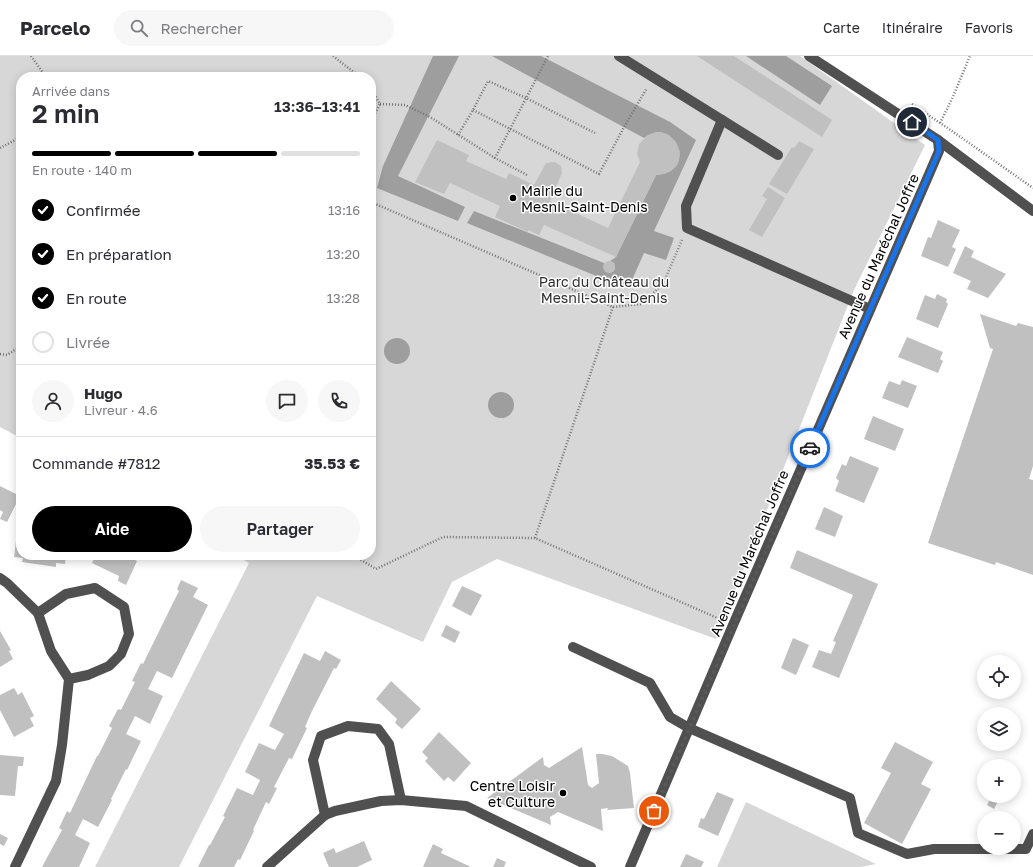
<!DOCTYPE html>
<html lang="fr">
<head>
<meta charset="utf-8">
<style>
  :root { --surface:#fff; --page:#f7f7f7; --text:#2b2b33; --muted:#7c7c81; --line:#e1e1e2; --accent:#000 }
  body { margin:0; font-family:"Golos Text",sans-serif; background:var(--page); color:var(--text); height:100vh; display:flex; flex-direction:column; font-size:15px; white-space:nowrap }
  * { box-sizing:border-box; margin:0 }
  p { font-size:13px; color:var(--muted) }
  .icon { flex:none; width:22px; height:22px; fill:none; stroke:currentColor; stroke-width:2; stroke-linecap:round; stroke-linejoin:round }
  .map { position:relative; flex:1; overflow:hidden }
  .sheet { position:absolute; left:16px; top:16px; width:360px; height:488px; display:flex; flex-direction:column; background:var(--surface); border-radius:16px; box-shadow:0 2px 10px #0003 }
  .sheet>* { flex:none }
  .tools { position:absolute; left:977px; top:599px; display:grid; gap:8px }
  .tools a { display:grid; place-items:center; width:44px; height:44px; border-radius:50%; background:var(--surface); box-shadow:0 2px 10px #0003; font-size:20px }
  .pin { position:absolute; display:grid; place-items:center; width:34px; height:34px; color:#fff; margin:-17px; border:2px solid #fff; border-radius:50%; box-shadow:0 1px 4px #0007 }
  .courier { position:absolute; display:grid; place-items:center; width:40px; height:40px; margin:-20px; border:3px solid #1a73e8; border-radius:50%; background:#fff; color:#222; box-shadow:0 1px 5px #0007 }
  .head em { font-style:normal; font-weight:600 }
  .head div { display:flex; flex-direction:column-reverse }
  .head { display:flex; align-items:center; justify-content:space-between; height:68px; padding:0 16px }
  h1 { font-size:26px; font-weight:600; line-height:30px }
  .bar { display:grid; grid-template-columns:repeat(4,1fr); gap:6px 4px; align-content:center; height:48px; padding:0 16px }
  .bar i { height:5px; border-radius:3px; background:var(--line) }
  .bar .active { background:var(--accent) }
  .bar p { grid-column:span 4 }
  .line { display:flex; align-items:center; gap:10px; padding:0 16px; border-top:1px solid var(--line) }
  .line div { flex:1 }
  .round { display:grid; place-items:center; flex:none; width:42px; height:42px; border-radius:21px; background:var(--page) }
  ol { padding:0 16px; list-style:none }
  li { display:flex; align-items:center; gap:12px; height:44px }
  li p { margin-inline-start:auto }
  li .icon { padding:4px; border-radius:50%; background:var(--accent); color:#fff; stroke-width:4 }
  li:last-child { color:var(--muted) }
  li i { width:22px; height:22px; border:2px solid var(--line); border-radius:50% }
  .action { display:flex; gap:8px; margin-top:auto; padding:8px 16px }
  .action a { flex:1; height:46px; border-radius:24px; background:var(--accent); color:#fff; font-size:16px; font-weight:600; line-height:46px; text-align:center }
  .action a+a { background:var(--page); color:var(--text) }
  header { display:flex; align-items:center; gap:24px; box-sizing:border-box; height:56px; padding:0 20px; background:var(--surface); border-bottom:1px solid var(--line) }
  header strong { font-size:19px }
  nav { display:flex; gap:22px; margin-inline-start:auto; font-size:14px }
  .search { width:280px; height:36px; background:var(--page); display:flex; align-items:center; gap:10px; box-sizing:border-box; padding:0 14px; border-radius:22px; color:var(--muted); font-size:15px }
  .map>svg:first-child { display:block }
</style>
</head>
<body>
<header>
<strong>Parcelo</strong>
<div class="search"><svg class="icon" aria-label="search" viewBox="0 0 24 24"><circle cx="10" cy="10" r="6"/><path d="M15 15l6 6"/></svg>Rechercher</div>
<nav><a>Carte</a><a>Itinéraire</a><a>Favoris</a></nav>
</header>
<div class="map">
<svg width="1033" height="811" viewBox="0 0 1033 811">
  <rect width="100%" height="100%" fill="#fff"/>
  <g fill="#d7d7d7">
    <path d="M0 0H800L925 89 854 234 716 583 497 503 452 526 423 586 317 540 179 811H95L249 507 235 499H371V21H21V382L0 371Z"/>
    <path d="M746 746 876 808 861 811H717Z"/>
  </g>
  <g fill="#9e9e9e">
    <path d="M433 0H459L398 120 465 151 458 165 377 132 383 110Z"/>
    <path d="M492 0H541L670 66 696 84 654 175 674 182 666 204 644 197 628 233 467 167 474 155 604 207V212L606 215 610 217 614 215 615 211 614 207 610 205 616 201 656 119C660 118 665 118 668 116 694 104 671 62 644 82Z"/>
    <path d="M746 0H786L832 30 820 49Z"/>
    <circle cx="397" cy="295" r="13"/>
    <circle cx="501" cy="349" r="13"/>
  </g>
  <g fill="#c0c0c0">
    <path d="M697 0H734L832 64 822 81Z"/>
    <path d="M661 76 669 79 676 86 680 96 679 104 677 109 671 115 664 118 656 119 616 201 544 169 539 179 528 174V176L495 161 500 150 450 127 444 138 415 126 437 84 469 99 466 105 506 123 509 117 534 129 546 107 555 106 561 110 562 117 550 145 608 172 640 106 637 98 639 88 648 79 656 76Z"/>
    <path d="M799 85 814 93 787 138 769 128 792 91 794 92Z"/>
    <path d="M768 131 785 142 762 181 749 174 767 143 762 140Z"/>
    <path d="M938 164 960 174 952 191 956 193 948 211 921 200 928 181 931 182Z"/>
    <path d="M965 190 974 195 971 201 1006 218 988 242 967 233 971 225 953 217Z"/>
    <circle cx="609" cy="211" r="6"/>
    <path d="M937 238 947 243 946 246 948 248 938 272 916 263 925 239 935 243Z"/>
    <path d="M980 258 1016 270 1018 267 1033 271V410L1029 423 1033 424V519L996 506 995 509 928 487 993 293 990 292Z"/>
    <path d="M907 281 943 296 940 303 943 305 938 317 898 301Z"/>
    <path d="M902 324 917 330 908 352 882 342 889 325 900 329Z"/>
    <path d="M873 360 904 373 895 395 864 383Z"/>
    <path d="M850 400 879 412 864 447 835 435 839 425 836 422 842 408 846 410Z"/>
    <path d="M0 430 20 440 7 466 0 463 3 456 0 454Z"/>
    <path d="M824 451 843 460 835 481 815 473Z"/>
    <path d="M16 485H21V499H66L65 508 56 507V511L22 506 23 502 14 501Z"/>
    <path d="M797 494 878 528 839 622 812 611 819 594 831 598 836 586 833 585 853 539 790 512Z"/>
    <path d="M96 499H125L137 505 126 529 118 525 119 520 92 507Z"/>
    <path d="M181 524 198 532 193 541 208 549 172 622 157 615 148 633 163 640 150 668 135 660 126 678 141 685 127 714 126 713 111 743 112 744 98 771 83 763 75 779 90 787 79 811H42L62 774 59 772 67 755 70 757 97 700H98L112 672 109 670 118 653 121 654 135 626 132 625 141 607 143 608 172 549 179 535 177 533Z"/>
    <path d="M462 530 482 539 471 560 452 550Z"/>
    <path d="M446 569 460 576 455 587 441 580Z"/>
    <path d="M0 575 11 594 9 595 13 603 0 611Z"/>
    <path d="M793 582 809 589 796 619 781 612Z"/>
    <path d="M325 595 341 604 336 613 334 612 312 655 305 671 307 672 292 703 289 702 274 731 277 732 269 748 266 746 253 774 254 775 240 804 238 803 234 811H198L209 789H210L225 761 223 760 237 732 253 739 260 724 245 716 259 687 275 694 284 678 269 670 304 597 320 605Z"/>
    <path d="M391 625 421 653 402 673 395 667 397 663 376 643Z"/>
    <path d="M14 632 18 639 22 636 34 660 30 662 34 670 14 681 0 654V639Z"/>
    <path d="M439 676 471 707 454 726 448 721 444 725 425 705 428 702 422 696Z"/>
    <path d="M895 686 933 706 921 728 931 733 902 788 864 767 891 717 881 712Z"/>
    <path d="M582 691 588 729 592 732 599 727 596 698H602L612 700 628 710 630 717 634 752 607 754 608 752 601 753 603 775 558 756 550 761 551 769 487 742 543 701 544 709 549 712Z"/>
    <path d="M0 699 24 701 23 710H18L15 740 0 739Z"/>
    <path d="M717 736 734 743 718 780 698 771 701 762 704 763Z"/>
    <path d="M991 742 998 745 994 753 987 749Z"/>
    <path d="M0 778 8 782 4 790 0 788Z"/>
    <path d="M364 785 372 804 357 811H329L323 797 334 792 336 797Z"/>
    <path d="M433 788 443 793 441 797 471 811H423Z"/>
    <path d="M686 798 704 806 701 811H680Z"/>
    <path d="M497 802 506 806 504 811H493Z"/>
  </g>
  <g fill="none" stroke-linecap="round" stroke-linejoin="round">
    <g stroke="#727272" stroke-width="2.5" stroke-dasharray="1 2" stroke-linecap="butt">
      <path d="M31 0 46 21"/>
      <path d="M333 0 360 21"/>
      <path d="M371 33 380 48 371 65"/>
      <path d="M380 48 405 49 430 61 495 102"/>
      <path d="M912 48 952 75 1033 132"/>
      <path d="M473 54 599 118 624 71 647 32"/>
      <path d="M940 67 952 43 970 0"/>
      <path d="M458 79 473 54 488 25 526 42 595 77"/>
      <path d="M0 92 21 81"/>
      <path d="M527 119 495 102 548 0"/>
      <path d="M371 146 613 251 642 248 663 228 682 184"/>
      <path d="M0 298 7 299 21 290"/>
      <path d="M535 482 613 251"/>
      <path d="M353 499 376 513 443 481 535 482 722 564"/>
    </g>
    <g stroke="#505050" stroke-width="10">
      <path d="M619 0 722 64 686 150 687 172 870 253"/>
      <path d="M809 0 938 84 1033 155"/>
      <path d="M722 64 778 99"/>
      <path d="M0 522 7 527 38 557 51 595 69 623 62 689 56 725 15 811"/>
      <path d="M38 557 66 538 95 532 124 551 129 578 121 598 109 610 88 619 69 623"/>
      <path d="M573 591 650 627 670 661 689 672 850 742 858 777 907 798 934 793H1026L1033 778"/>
      <path d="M325 759 313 704 321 680 348 670 378 673 389 688 401 744"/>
      <path d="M267 811 325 759 335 755 381 745 401 744 466 750 591 811"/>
      <path d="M630 811 733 569 930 116 939 95 938 84"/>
    </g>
  </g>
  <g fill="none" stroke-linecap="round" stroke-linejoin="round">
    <path stroke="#595959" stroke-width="4" stroke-dasharray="0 7.2" d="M654 755 810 392"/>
    <path stroke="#1a73e8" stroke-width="5" d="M810 392 939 95 938 84 912 66"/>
  </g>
  <g fill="#000" stroke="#fff" stroke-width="1.5">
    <circle cx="513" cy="142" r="4"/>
    <circle cx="563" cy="737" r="4"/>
  </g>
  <g text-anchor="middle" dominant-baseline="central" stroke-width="3" stroke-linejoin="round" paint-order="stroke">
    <g font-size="14" fill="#000" stroke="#fff" text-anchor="start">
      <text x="521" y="134">Mairie du<tspan x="521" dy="16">Mesnil-Saint-Denis</tspan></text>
      <text x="555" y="729" text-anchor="end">Centre Loisir<tspan x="555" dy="16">et Culture</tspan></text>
    </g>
    <g font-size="14" fill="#000" stroke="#fff">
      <text transform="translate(878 200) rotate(-66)">Avenue du Maréchal Joffre</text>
      <text transform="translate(749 497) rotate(-67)">Avenue du Maréchal Joffre</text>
    </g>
    <g font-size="14" fill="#2e2e2e" stroke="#fff">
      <text x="604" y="225">Parc du Château du<tspan x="604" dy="16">Mesnil-Saint-Denis</tspan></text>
    </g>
  </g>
</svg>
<div class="tools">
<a><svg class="icon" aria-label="locate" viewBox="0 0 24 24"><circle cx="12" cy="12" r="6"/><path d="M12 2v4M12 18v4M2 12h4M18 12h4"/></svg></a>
<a><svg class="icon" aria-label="layers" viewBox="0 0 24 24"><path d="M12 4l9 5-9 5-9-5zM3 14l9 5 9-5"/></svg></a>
<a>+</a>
<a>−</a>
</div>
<div class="pin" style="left:654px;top:755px;background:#ea580c"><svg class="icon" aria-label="bag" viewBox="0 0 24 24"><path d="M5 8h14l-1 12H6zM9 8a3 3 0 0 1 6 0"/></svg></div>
<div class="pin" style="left:912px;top:66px;background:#1f2937"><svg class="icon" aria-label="home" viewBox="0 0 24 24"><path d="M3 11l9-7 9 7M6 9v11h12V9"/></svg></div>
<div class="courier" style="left:810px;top:392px"><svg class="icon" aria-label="car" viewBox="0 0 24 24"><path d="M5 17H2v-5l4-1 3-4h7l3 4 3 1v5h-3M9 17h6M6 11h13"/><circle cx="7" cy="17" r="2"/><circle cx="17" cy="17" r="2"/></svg></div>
<section class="sheet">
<div class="head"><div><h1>2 min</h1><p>Arrivée dans</p></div><em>13:36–13:41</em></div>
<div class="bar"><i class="active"></i><i class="active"></i><i class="active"></i><i></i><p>En route · 140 m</p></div>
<ol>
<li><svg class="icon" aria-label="check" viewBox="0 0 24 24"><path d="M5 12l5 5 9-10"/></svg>Confirmée<p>13:16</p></li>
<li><svg class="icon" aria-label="check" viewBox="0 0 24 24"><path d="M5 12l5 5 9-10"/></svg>En préparation<p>13:20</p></li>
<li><svg class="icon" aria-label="check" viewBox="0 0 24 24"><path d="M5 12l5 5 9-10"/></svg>En route<p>13:28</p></li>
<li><i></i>Livrée</li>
</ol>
<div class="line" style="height:72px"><a class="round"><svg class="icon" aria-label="person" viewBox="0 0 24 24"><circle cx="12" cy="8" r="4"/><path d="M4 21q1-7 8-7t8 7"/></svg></a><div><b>Hugo</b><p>Livreur · 4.6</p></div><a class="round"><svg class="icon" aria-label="chat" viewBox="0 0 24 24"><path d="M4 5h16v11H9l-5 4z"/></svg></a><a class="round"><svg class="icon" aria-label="phone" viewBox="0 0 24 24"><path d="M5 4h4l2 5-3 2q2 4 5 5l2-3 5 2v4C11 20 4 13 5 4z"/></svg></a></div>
<div class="line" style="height:52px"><div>Commande #7812</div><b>35.53 €</b></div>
<div class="action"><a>Aide</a><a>Partager</a></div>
</section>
</div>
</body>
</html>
